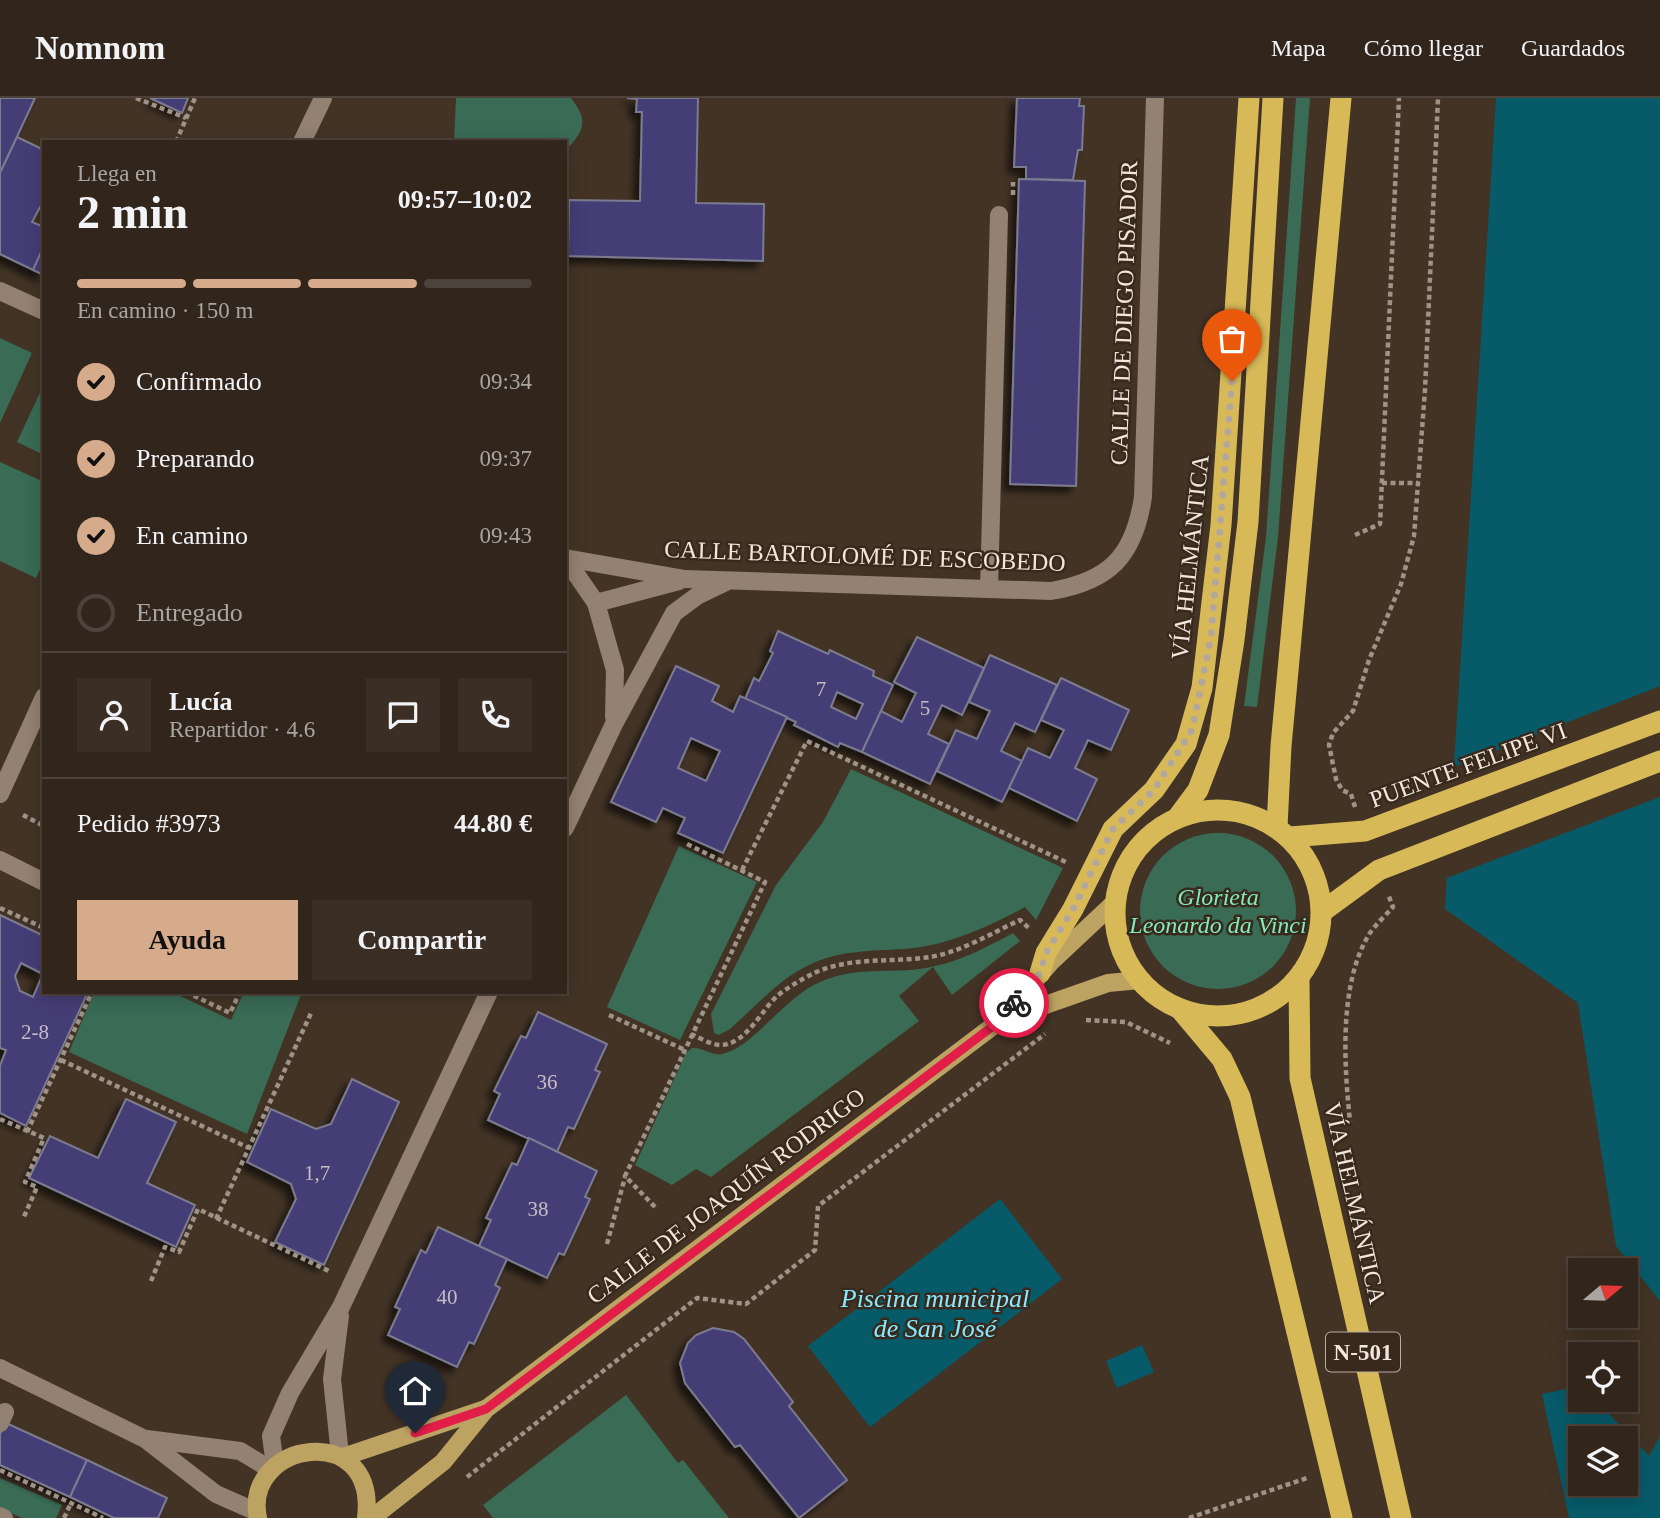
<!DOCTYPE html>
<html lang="es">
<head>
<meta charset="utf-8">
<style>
  :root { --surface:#32261c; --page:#3a2e25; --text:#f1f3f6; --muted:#a8a5a3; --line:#4d433b; --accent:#d6ab8b }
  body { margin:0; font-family:Georgia,serif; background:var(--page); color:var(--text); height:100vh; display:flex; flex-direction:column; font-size:26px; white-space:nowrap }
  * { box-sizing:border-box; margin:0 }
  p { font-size:23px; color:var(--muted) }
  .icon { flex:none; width:38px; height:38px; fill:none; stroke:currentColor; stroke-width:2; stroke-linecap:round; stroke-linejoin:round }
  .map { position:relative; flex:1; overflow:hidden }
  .side { position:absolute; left:42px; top:42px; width:525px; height:854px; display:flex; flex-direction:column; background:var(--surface); border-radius:0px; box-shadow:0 4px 18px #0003,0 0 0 2px var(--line) }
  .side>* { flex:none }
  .needle { width:46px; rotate:71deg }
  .fabs { position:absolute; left:1568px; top:1160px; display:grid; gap:14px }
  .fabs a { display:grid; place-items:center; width:70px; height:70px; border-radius:0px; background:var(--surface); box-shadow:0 4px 18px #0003,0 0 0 2px var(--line); font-size:35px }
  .pin { position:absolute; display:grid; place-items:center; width:60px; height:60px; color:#fff; margin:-72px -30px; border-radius:50% 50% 50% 0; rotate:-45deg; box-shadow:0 0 7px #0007 }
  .pin .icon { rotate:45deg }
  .courier { position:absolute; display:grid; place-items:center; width:70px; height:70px; margin:-35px; border:5px solid #e11d48; border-radius:50%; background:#fff; color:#222; box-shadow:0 2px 9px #0007 }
  .overview em { font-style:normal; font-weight:600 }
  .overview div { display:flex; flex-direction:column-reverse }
  .overview { display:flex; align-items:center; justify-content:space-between; height:119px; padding:0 35px }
  h1 { font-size:46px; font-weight:600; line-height:52px }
  .bar { display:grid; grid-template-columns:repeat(4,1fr); gap:10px 7px; align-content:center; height:84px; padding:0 35px }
  .bar i { height:9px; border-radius:5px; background:var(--line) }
  .bar .current { background:var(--accent) }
  .bar p { grid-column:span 4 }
  .line { display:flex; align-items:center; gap:18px; padding:0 35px; border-top:2px solid var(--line) }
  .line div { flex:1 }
  .round { display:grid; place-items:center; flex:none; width:74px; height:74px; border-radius:0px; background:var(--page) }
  ol { padding:0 35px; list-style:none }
  li { display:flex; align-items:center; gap:21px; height:77px }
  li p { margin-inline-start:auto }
  li .icon { padding:7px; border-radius:50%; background:var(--accent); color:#111; stroke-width:4 }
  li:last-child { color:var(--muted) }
  li i { width:38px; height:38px; border:4px solid var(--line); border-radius:50% }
  .primary-button { display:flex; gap:14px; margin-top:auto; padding:14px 35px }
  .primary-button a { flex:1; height:80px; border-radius:0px; background:var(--accent); color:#111; font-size:28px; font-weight:600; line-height:80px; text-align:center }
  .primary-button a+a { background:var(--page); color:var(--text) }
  header { display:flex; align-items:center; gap:42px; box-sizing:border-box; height:98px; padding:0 35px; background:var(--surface); border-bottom:2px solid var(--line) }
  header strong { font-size:33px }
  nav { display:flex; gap:38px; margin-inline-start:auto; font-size:24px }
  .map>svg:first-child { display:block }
</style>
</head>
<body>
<header>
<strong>Nomnom</strong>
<nav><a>Mapa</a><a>Cómo llegar</a><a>Guardados</a></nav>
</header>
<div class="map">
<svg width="1660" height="1420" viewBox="0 0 1660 1420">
  <defs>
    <filter id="shadow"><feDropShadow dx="-6" dy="6" stdDeviation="3.5" flood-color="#0009"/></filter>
  </defs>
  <rect width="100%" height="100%" fill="#423325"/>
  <g fill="#396b55">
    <path d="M456 0H571C590 24 583 34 565 53V44H454Z"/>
    <path d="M1296 0H1310L1278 439 1257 609 1244 608 1266 439Z"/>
    <path d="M0 240 32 255 0 325Z"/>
    <path d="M44 286V357L17 344Z"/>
    <path d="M0 364 44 384V463L36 480 0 463Z"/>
    <path d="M851 671 1063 770 1036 822 1025 809C988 829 947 848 904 851 871 853 840 852 809 867 778 882 756 908 730 931L719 937 714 935 711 916 776 787 823 724Z"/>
    <circle cx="1218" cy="813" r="78"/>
    <path d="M679 748 757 784 680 942 607 909Z"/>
    <path d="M1013 835 1020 843 952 897 933 869 899 898 919 923 711 1079 696 1071 672 1087 635 1067 686 955 692 950C703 949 711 958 722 956 753 950 784 899 820 884 861 866 895 878 935 868 963 862 989 848 1013 835Z"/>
    <path d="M94 894H172L231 922 244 894H302L247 1036 69 954Z"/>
    <path d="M626 1297 678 1365 683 1362 729 1420H493L483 1407Z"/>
    <path d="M0 1380 62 1407 56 1420H22L0 1410Z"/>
  </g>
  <g fill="#075b69" fill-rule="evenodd">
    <path d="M1496 0H1660V1203L1616 1148 1578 905 1445 811Z"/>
    <path d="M1000 1101 1062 1181 870 1329 808 1248Z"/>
    <path d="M1142 1247 1154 1274 1117 1290 1106 1263Z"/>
    <path d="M1580 1288V1302H1596L1649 1358 1660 1338V1420H1569L1542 1296ZM1580 1340H1626V1386H1580Z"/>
  </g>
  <path fill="#423325" d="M1660 588V699L1444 781 1451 670Z"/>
  <g fill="#453d75" stroke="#7c7b90" stroke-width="2" fill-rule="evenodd" filter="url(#shadow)">
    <path d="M0 0H35L2 71 0 70Z"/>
    <path d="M150 0H188L182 15Z"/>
    <path d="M698 0 696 105 764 106 763 163 568 158 569 102 640 103 642 14H636L637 1 627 0Z"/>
    <path d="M1017 0H1080L1079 8H1084L1082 52H1078L1073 82 1026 81V69H1014Z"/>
    <path d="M17 39 44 52V102L32 124 44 129V148L33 172 0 156V75Z"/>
    <path d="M1019 81 1085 83 1076 388 1010 386Z"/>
    <path d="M44 148V177L33 172Z"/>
    <path d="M778 533 828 556 830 552 874 573 873 578 893 587 862 654 840 645 838 649 794 627 796 624 745 601 754 580 759 583 773 555 770 553ZM837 594 863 606 856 621 831 609Z"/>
    <path d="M917 539 984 570 962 617 942 607 928 636 949 646 930 686 862 654 881 613 902 624 916 595 894 584Z"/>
    <path d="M990 557 1057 587 1035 634 1015 625 1001 653 1022 663 1002 704 937 673 956 632 977 641 990 613 969 604Z"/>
    <path d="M676 568 719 588 712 603 733 614 740 598 787 619 723 755 678 735 685 720 663 710 656 724 611 704ZM691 640 720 653 706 683 678 670Z"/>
    <path d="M1061 580 1129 612 1111 652 1088 642 1075 670 1097 681 1077 723 1009 690 1028 650 1050 660 1064 632 1041 622Z"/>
    <path d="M0 817 44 838V894H88L26 1028 0 1015V968L6 952 0 950ZM21 865 43 876 33 899 20 893 15 878Z"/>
    <path d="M538 914 607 946 595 972 600 974 574 1031 568 1029 557 1054 488 1022 500 996 494 993 521 938 526 940Z"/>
    <path d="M352 981 399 1004 324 1167 275 1144 296 1101 291 1086 247 1064 271 1011 316 1031 331 1026Z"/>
    <path d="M126 1001 176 1024 147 1085 195 1107 176 1149 29 1080 50 1038 98 1060Z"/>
    <path d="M529 1040 597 1073 585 1099 590 1101 564 1157 559 1155 547 1180 479 1148 491 1122 486 1120 512 1065 517 1067Z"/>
    <path d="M438 1129 507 1161 495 1187 500 1190 474 1246 469 1244 457 1269 388 1237 400 1211 395 1209 421 1152 426 1155Z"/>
    <path d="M713 1230 734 1234 744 1241 793 1304 789 1308 847 1382 799 1420 740 1347 735 1349 685 1285 680 1265 688 1245 696 1237Z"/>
    <path d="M6 1325 87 1362 70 1399 0 1367V1336Z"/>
    <path d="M87 1362 167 1400 158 1420H114L70 1399Z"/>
  </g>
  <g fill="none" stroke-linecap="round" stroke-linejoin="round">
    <g stroke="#9f9388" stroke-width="4.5" stroke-dasharray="5 3.5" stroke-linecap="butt">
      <path d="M136 0 186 20"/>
      <path d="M176 44 195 0"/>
      <path d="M1013 97V84"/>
      <path d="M1382 385H1418"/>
      <path d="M1355 437 1380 426 1399 0"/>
      <path d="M1355 709 1351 696 1342 692 1336 681 1329 647 1333 635 1353 613 1369 562 1401 486 1414 438 1425 292 1438 0"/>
      <path d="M23 717 44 728"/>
      <path d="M742 772 807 643 1068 765"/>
      <path d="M0 810 44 830"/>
      <path d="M186 894 230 915 240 894"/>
      <path d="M609 917 685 952"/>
      <path d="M1086 922 1126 924 1170 945"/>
      <path d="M691 936C700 940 711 947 721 947 746 946 761 913 777 898 787 890 802 881 814 875 852 858 891 865 930 859 961 854 992 835 1020 822L1031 832"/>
      <path d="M61 962 249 1050"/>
      <path d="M0 1021 44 1040 25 1084 37 1089 23 1121"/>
      <path d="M1337 1026 1350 1023C1344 967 1339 888 1368 838 1374 828 1385 818 1393 809L1388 796"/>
      <path d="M27 1034 92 894"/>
      <path d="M655 1109 625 1078 765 784 687 746"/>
      <path d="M216 1121 312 913"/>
      <path d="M607 1146 625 1079"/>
      <path d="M151 1183 165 1149 179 1154 198 1111 331 1174"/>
      <path d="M0 1372 103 1420"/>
      <path d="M467 1379 697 1200 746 1206 815 1152 818 1108 1045 936"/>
      <path d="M64 1420 71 1405"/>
      <path d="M1189 1420 1307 1380"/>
    </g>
    <g stroke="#938172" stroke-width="18">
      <path d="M302 44 323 0"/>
      <path d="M0 193 44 213"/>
      <path d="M565 460 685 481 1051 493C1110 483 1134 458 1143 399L1155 0"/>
      <path d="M565 460 596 505 615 572 614 619"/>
      <path d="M989 491 999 117"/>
      <path d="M596 505 679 483"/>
      <path d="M0 696 44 599"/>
      <path d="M565 730 614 626 674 515 697 498 726 484"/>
      <path d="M0 762 44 784"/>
      <path d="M0 1270 145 1341 216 1396 257 1414"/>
      <path d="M0 1325 5 1314"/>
      <path d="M147 1341 240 1353 270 1371"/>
      <path d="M340 1357 332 1281 340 1218"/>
      <path d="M275 1367 271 1338 290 1295 341 1209 489 894"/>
      <path d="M0 1418 4 1420"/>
    </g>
    <g stroke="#bca362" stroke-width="18">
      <path d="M1000 923 1108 885 1140 882"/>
      <path d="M343 1359 485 1311"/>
      <path d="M258 1420C242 1343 378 1321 366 1420"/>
      <path d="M372 1420 443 1364 486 1311 997 925 1051 864 1116 803"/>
    </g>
    <g stroke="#d7ba57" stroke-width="21">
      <circle cx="1218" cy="815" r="103"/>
      <path d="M1178 719 1198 692 1219 637 1234 542 1248 424 1273 0"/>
      <path d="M1277 729 1281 648 1341 0"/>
      <path d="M1290 739 1365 733 1660 623"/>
      <path d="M1323 813 1379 772 1660 663"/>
      <path d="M1040 875 1046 855 1073 811 1113 731 1154 692 1186 646 1202 590 1221 427 1249 0"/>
      <path d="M1299 881 1300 980 1401 1420"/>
      <path d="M1180 911 1222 961 1240 999 1342 1420"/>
    </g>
  </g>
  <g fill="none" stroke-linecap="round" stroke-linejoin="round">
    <path stroke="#b3a79d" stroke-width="7" stroke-dasharray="0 12.6" d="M1014 905 1040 875 1046 855 1073 811 1113 731 1154 692 1192 632 1211 539 1232 283"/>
    <path stroke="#e11d48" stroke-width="9" d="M415 1335 486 1311 997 925 1014 905"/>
  </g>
  <g text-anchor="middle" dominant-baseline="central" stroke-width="5" stroke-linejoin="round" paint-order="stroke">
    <g font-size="21" fill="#c5bcc3">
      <text x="821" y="591">7</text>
      <text x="925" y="610">5</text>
      <text x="35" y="934">2-8</text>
      <text x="547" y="984">36</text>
      <text x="317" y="1075">1,7</text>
      <text x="538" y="1111">38</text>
      <text x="447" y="1199">40</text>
    </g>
    <rect fill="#38291c" stroke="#b9ada3" stroke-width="2" x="1326" y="1234.5" width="74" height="39" rx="5"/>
    <g font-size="23" font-weight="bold" fill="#f0e6dd">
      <text x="1363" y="1254">N-501</text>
    </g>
    <g font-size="24" fill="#f0e6dd" stroke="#38291c">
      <text transform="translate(1124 215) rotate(-88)">CALLE DE DIEGO PISADOR</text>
      <text transform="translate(865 458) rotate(2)">CALLE BARTOLOMÉ DE ESCOBEDO</text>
      <text transform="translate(1190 459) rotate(-84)">VÍA HELMÁNTICA</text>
      <text transform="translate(1468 667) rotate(-20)">PUENTE FELIPE VI</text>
      <text transform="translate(726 1098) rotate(-37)">CALLE DE JOAQUÍN RODRIGO</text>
      <text transform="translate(1355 1105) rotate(77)">VÍA HELMÁNTICA</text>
    </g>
    <g font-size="24" font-style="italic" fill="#7eecbd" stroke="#38291c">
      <text x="1218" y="799">Glorieta<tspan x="1218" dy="28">Leonardo da Vinci</tspan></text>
    </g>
    <g font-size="26" font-style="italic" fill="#86e9ff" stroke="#38291c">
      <text x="935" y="1200">Piscina municipal<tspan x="935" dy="30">de San José</tspan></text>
    </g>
  </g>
</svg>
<div class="fabs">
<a><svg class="needle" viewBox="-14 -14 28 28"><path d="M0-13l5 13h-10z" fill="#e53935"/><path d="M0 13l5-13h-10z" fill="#a8a5a3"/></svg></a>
<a><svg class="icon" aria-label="locate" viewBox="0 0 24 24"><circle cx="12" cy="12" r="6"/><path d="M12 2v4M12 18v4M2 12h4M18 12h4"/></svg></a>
<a><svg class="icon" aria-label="layers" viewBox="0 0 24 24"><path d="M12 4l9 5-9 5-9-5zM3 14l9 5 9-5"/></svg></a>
</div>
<div class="pin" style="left:1232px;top:283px;background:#ea580c"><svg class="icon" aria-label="bag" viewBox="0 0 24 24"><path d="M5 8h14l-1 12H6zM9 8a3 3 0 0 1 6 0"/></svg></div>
<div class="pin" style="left:415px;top:1335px;background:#1f2937"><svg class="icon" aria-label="home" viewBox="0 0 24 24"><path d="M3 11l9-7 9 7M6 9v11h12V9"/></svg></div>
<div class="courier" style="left:1014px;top:905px"><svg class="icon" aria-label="bike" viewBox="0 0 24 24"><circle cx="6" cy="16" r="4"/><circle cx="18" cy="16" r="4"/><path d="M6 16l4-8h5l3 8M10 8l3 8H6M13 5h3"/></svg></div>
<section class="side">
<div class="overview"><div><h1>2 min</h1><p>Llega en</p></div><em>09:57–10:02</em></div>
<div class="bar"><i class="current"></i><i class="current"></i><i class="current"></i><i></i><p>En camino · 150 m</p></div>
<ol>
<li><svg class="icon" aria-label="check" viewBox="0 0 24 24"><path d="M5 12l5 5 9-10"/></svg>Confirmado<p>09:34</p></li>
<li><svg class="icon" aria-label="check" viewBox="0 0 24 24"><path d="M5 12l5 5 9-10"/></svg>Preparando<p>09:37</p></li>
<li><svg class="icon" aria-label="check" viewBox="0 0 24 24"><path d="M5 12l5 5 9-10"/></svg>En camino<p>09:43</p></li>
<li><i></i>Entregado</li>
</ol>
<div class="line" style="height:126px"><a class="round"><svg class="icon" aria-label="person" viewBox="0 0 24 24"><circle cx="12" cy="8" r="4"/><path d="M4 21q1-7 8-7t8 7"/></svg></a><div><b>Lucía</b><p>Repartidor · 4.6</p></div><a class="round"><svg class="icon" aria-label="chat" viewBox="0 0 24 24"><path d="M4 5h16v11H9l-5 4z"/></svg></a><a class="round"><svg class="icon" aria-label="phone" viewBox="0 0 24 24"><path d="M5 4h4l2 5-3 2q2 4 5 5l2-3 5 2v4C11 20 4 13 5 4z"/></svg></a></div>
<div class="line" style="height:91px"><div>Pedido #3973</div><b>44.80 €</b></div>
<div class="primary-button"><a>Ayuda</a><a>Compartir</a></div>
</section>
</div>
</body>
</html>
